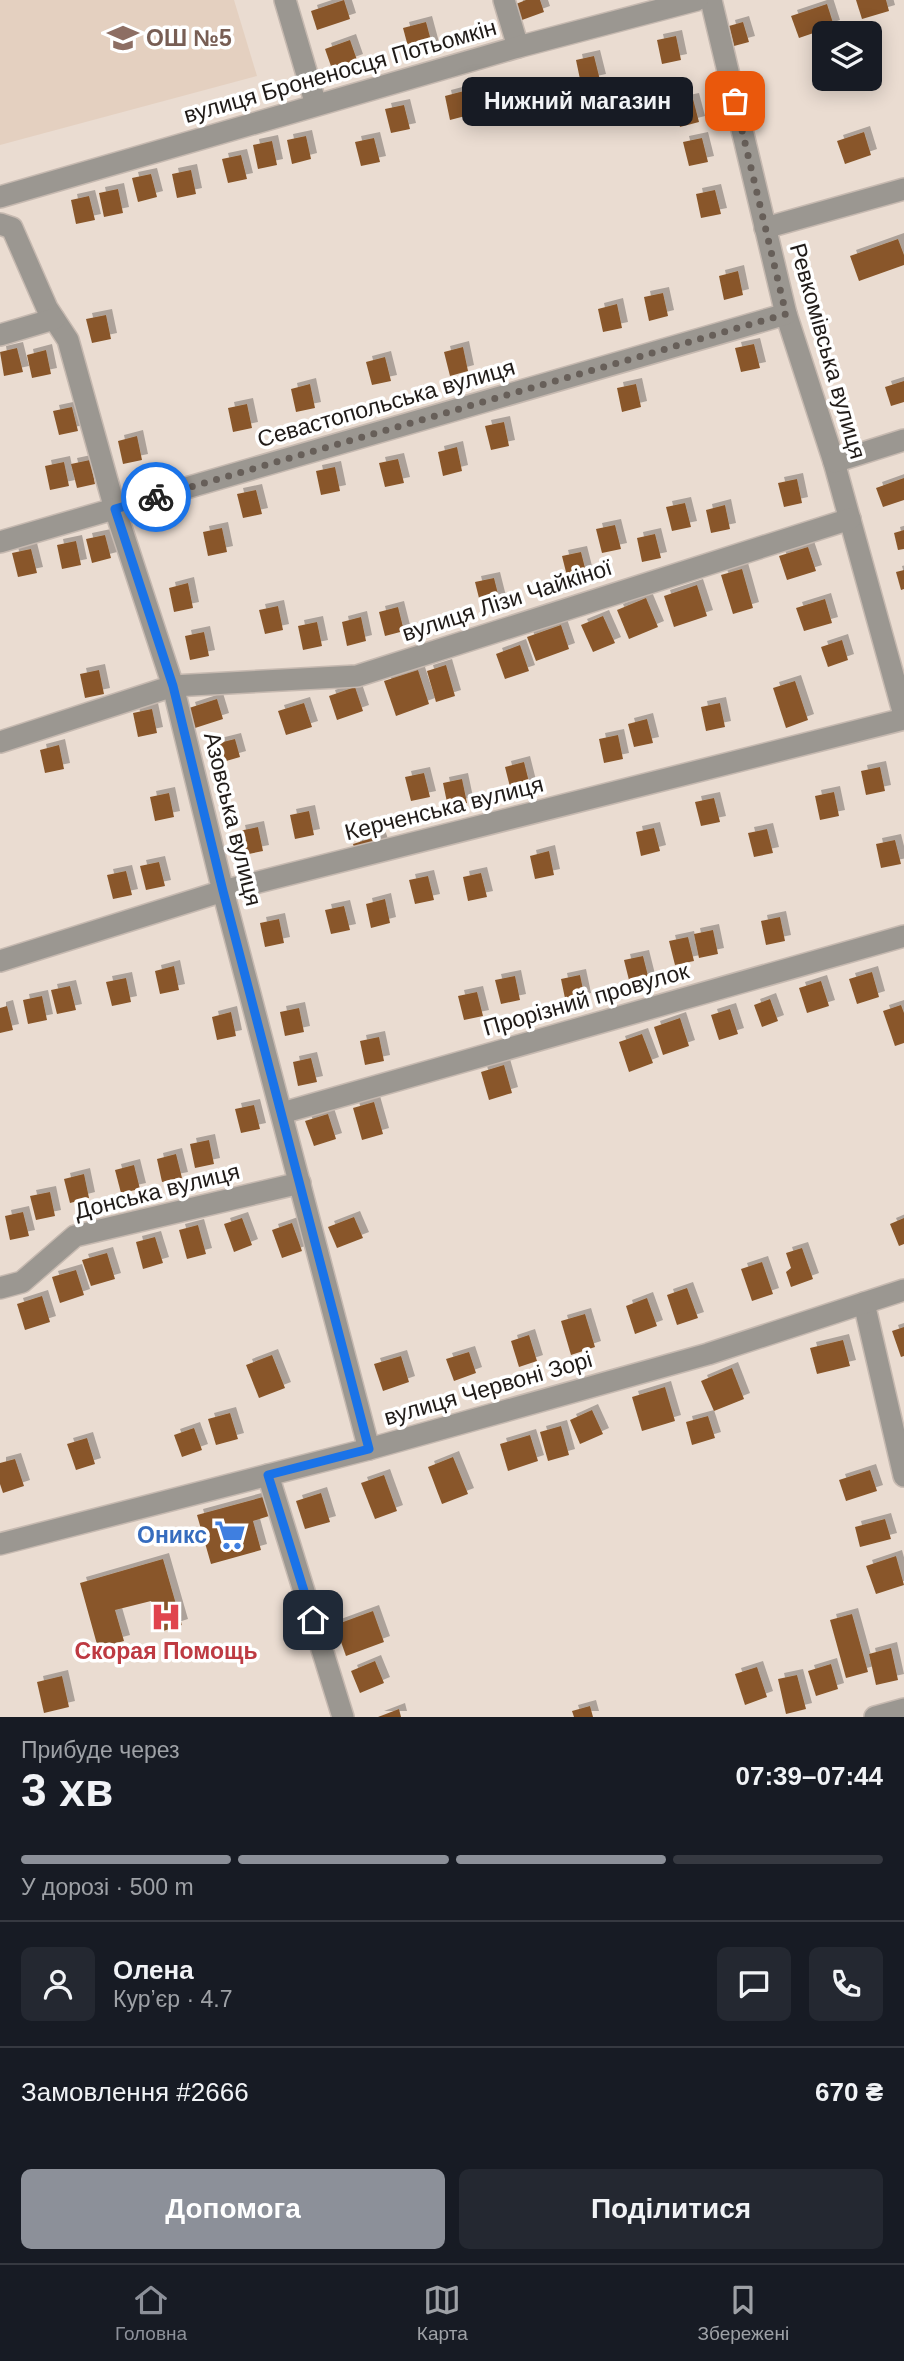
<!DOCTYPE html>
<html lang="uk">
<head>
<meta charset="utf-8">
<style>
  :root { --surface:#171b24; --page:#242831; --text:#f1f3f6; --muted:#9ea1a6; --line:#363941; --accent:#8c9099 }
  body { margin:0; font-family:Helvetica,sans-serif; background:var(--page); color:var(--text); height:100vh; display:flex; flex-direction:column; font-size:26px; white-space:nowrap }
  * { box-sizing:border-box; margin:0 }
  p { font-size:23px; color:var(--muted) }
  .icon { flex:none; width:38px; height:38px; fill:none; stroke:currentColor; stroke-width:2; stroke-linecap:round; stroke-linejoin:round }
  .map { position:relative; height:1717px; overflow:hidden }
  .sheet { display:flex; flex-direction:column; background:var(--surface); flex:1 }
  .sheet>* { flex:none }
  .tools { position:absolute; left:812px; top:21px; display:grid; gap:14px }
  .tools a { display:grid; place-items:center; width:70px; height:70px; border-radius:10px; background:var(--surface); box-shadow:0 4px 18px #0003; font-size:35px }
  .pin { position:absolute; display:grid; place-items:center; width:60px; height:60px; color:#fff; margin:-30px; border-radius:14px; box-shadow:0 4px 10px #0006 }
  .courier { position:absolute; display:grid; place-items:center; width:70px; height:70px; margin:-35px; border:5px solid #1a73e8; border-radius:50%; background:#fff; color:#222; box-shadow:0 2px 9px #0007 }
  .bubble { position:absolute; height:49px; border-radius:10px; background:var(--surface); box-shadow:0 4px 18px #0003; font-size:23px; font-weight:800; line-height:49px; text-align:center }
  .head em { font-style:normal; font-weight:800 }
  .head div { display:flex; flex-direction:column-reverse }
  .head { display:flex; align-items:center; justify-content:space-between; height:119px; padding:0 21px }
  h1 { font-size:46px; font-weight:800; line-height:52px }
  .bar { display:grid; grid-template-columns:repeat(4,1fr); gap:10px 7px; align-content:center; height:84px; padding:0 21px }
  .bar i { height:9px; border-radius:5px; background:var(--line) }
  .bar .selected { background:var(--accent) }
  .bar p { grid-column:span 4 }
  .line { display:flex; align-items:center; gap:18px; padding:0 21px; border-top:2px solid var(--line) }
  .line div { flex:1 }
  .round { display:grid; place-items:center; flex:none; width:74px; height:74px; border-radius:10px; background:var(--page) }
  .cta { display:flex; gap:14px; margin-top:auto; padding:14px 21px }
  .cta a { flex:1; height:80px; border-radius:10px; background:var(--accent); color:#fff; font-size:28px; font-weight:800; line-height:80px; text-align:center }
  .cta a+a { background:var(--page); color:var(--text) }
  .dock { display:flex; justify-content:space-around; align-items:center; height:98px; border-top:2px solid var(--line); background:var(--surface); font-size:19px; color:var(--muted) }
  .dock a { display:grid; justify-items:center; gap:4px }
  .dock .selected { color:var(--accent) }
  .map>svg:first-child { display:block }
</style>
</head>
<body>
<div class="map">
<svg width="904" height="1717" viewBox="0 0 904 1717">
  <defs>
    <filter id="shadow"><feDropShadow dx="6" dy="-6" stdDeviation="0" flood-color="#0004"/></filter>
  </defs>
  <rect width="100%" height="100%" fill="#eadcd1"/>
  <path fill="#e4d0c0" d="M0 0H234L257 76 0 145Z"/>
  <g fill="#895729" filter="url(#shadow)">
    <path d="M344 0 350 19 317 30 311 11Z"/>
    <path d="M526 0H540L544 12 522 20 516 4Z"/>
    <path d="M856 0H886L889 11 862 19Z"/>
    <path d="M827 4 834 26 799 38 791 16Z"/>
    <path d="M426 22 433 48 410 54 403 28Z"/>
    <path d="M743 22 749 42 734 46 729 26Z"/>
    <path d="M676 36 681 60 662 64 657 40Z"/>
    <path d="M350 40 357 60 332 69 325 49Z"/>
    <path d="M594 56 600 80 581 84 576 60Z"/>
    <path d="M464 91 469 115 450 120 445 96Z"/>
    <path d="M693 99 699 122 680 127 674 103Z"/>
    <path d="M404 105 410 129 391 133 385 109Z"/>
    <path d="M864 132 871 155 845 164 837 141Z"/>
    <path d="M306 136 311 159 292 164 287 140Z"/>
    <path d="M374 138 380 162 361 166 355 142Z"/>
    <path d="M702 138 708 162 689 166 683 142Z"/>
    <path d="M272 141 277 165 258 169 253 145Z"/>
    <path d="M241 155 247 179 228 183 222 159Z"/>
    <path d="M191 170 196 194 177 198 172 174Z"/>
    <path d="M151 174 157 197 138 202 132 178Z"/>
    <path d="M118 189 123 213 104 217 99 193Z"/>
    <path d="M715 190 721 214 701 218 696 194Z"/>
    <path d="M89 196 95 220 76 224 71 200Z"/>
    <path d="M898 239 904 255V265L859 281 850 256Z"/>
    <path d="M738 271 743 295 724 300 719 276Z"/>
    <path d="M663 293 668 316 649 321 644 297Z"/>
    <path d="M617 304 622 328 603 332 598 309Z"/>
    <path d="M106 315 111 339 92 343 86 319Z"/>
    <path d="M754 344 760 368 741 372 735 348Z"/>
    <path d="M463 347 468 371 450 376 444 352Z"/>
    <path d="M17 348 23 372 4 376 0 352Z"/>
    <path d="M46 350 51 374 32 378 27 355Z"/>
    <path d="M385 357 391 381 372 385 366 362Z"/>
    <path d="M904 381V402L891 406 885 387Z"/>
    <path d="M310 384 315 408 296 412 291 389Z"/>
    <path d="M636 384 641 407 622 412 617 388Z"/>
    <path d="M247 404 252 428 233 432 228 408Z"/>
    <path d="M72 407 78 431 59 435 53 411Z"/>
    <path d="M504 422 509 446 491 450 485 426Z"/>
    <path d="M137 436 142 460 123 464 118 441Z"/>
    <path d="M457 447 462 471 443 476 438 452Z"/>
    <path d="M398 459 404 483 385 487 379 463Z"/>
    <path d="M90 460 95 484 77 488 71 464Z"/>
    <path d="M64 462 69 486 50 490 45 466Z"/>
    <path d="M335 467 340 491 321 495 316 471Z"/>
    <path d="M904 478V500L883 507 876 488Z"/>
    <path d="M797 479 802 503 784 507 778 483Z"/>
    <path d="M256 490 262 514 243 518 237 494Z"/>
    <path d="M685 503 691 527 672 531 666 507Z"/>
    <path d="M725 505 730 529 711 533 706 510Z"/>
    <path d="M615 525 621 549 602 553 596 529Z"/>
    <path d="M222 528 227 552 208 556 203 532Z"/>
    <path d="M904 530V549L898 550 894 533Z"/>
    <path d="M655 534 661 558 642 562 637 538Z"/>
    <path d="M105 535 111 558 92 563 86 539Z"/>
    <path d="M76 541 81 565 62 569 57 545Z"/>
    <path d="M808 547 816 571 787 580 779 556Z"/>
    <path d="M31 549 37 573 18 577 12 553Z"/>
    <path d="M581 552 587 576 568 580 562 556Z"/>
    <path d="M742 569 753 608 733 614 721 575Z"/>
    <path d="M904 570V589L901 590 896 572Z"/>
    <path d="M494 578 500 602 481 606 475 582Z"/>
    <path d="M188 583 193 608 174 612 169 588Z"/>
    <path d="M697 585 707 616 674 627 664 596Z"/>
    <path d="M646 598 658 627 629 639 617 610Z"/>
    <path d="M825 599 832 623 804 631 796 608Z"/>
    <path d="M278 606 283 630 265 634 259 610Z"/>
    <path d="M398 607 404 631 385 636 379 612Z"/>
    <path d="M603 616 615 643 593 652 581 625Z"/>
    <path d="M361 617 366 641 347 646 342 622Z"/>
    <path d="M317 622 322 646 303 650 298 626Z"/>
    <path d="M561 625 569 649 536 661 527 637Z"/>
    <path d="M204 632 209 656 190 660 185 636Z"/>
    <path d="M842 640 848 660 828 667 821 647Z"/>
    <path d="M520 645 529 671 505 679 496 654Z"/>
    <path d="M446 665 455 696 436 702 427 671Z"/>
    <path d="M99 670 104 694 85 698 80 674Z"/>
    <path d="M418 670 429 704 396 716 384 681Z"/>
    <path d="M795 681 808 720 786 728 773 688Z"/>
    <path d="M355 687 363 711 337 720 329 696Z"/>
    <path d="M217 699 223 719 195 728 189 708Z"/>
    <path d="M304 703 312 727 286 735 278 711Z"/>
    <path d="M720 703 725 727 706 731 701 707Z"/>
    <path d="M152 709 157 733 138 737 133 713Z"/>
    <path d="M647 719 653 743 634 747 628 724Z"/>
    <path d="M618 735 623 759 604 763 599 739Z"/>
    <path d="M235 739 240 757 216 764 211 745Z"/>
    <path d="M59 745 64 769 45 773 40 750Z"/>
    <path d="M524 762 530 786 511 791 505 767Z"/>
    <path d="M880 767 885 791 866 795 861 771Z"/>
    <path d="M424 773 430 797 411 801 405 777Z"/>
    <path d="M462 779 467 803 448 807 443 783Z"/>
    <path d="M834 792 839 816 820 820 815 796Z"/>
    <path d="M169 793 174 817 155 821 150 797Z"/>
    <path d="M714 798 720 822 701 826 695 802Z"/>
    <path d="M309 811 314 835 295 839 290 815Z"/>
    <path d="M258 827 263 851 244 855 239 831Z"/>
    <path d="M654 828 660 851 641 856 636 832Z"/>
    <path d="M767 829 773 853 754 857 748 833Z"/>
    <path d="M379 836 384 851 358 859 353 844Z"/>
    <path d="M895 840 901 864 881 868 876 844Z"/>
    <path d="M549 851 554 875 535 879 530 856Z"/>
    <path d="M159 862 165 886 146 890 140 866Z"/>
    <path d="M126 871 132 895 113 899 107 875Z"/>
    <path d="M481 873 487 897 468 901 463 877Z"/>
    <path d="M428 876 434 900 415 904 409 880Z"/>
    <path d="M385 899 390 923 371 928 366 904Z"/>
    <path d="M344 906 350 930 331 934 325 910Z"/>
    <path d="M780 917 785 941 766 945 761 921Z"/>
    <path d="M279 919 284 943 265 947 260 923Z"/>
    <path d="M713 930 718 954 699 958 694 934Z"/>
    <path d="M688 937 694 961 675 965 669 941Z"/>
    <path d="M643 956 649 980 630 984 624 960Z"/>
    <path d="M174 966 179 990 160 994 155 971Z"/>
    <path d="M872 972 879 997 857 1004 849 979Z"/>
    <path d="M580 975 585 999 566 1003 561 979Z"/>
    <path d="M515 976 520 1000 501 1004 495 980Z"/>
    <path d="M126 978 131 1002 112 1006 106 982Z"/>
    <path d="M821 981 829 1006 807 1013 799 988Z"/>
    <path d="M70 986 76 1010 57 1014 51 990Z"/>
    <path d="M477 992 483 1016 464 1020 458 996Z"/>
    <path d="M42 996 47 1020 28 1024 23 1000Z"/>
    <path d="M770 999 778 1021 762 1027 754 1005Z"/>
    <path d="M901 1005 904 1013V1043L895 1046 883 1011Z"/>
    <path d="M7 1006 13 1030 0 1033V1008Z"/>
    <path d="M299 1008 304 1032 285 1036 280 1012Z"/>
    <path d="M730 1009 738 1034 719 1040 711 1015Z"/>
    <path d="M231 1012 236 1036 217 1040 212 1017Z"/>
    <path d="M680 1018 689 1046 663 1055 654 1027Z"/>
    <path d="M642 1034 653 1063 629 1072 619 1042Z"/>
    <path d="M379 1037 384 1061 365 1065 360 1041Z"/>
    <path d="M311 1058 317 1082 298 1086 293 1062Z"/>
    <path d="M504 1065 512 1093 489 1100 481 1072Z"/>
    <path d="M374 1102 383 1134 362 1140 353 1108Z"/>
    <path d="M254 1105 260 1129 241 1133 235 1109Z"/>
    <path d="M328 1114 336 1139 314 1146 305 1121Z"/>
    <path d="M209 1140 214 1164 195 1168 190 1144Z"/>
    <path d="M176 1154 182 1178 162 1182 157 1159Z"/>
    <path d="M134 1165 140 1189 121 1193 115 1170Z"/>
    <path d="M84 1174 89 1198 70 1203 64 1179Z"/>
    <path d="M50 1192 55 1216 36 1220 30 1196Z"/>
    <path d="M23 1212 29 1236 10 1240 5 1216Z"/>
    <path d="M354 1217 363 1238 337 1248 328 1227Z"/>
    <path d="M242 1218 252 1245 234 1252 224 1224Z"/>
    <path d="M904 1218V1244L899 1246 890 1224Z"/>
    <path d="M292 1223 302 1251 282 1258 272 1230Z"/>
    <path d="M198 1225 206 1254 187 1259 179 1230Z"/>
    <path d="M155 1237 163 1263 143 1269 136 1242Z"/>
    <path d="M802 1248 813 1279 791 1287 786 1272 791 1268 786 1253Z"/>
    <path d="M107 1253 115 1279 91 1286 82 1260Z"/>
    <path d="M762 1262 773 1294 752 1301 741 1269Z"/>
    <path d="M76 1270 84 1295 60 1303 52 1277Z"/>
    <path d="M687 1288 698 1318 677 1325 667 1295Z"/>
    <path d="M42 1296 50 1322 25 1330 17 1304Z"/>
    <path d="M647 1298 657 1326 635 1334 626 1306Z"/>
    <path d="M585 1314 595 1347 571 1355 561 1321Z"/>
    <path d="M904 1327V1356L901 1357 892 1331Z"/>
    <path d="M529 1335 537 1361 519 1367 511 1341Z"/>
    <path d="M843 1340 850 1366 817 1374 810 1348Z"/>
    <path d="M469 1352 476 1373 454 1381 446 1359Z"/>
    <path d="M272 1355 285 1388 259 1398 246 1365Z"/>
    <path d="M401 1356 409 1382 383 1391 374 1364Z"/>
    <path d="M732 1368 744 1399 714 1411 701 1381Z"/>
    <path d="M665 1387 675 1421 642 1431 632 1397Z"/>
    <path d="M592 1410 603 1434 580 1444 570 1420Z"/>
    <path d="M230 1413 238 1439 216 1445 208 1419Z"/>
    <path d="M708 1416 715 1438 692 1445 686 1422Z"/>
    <path d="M561 1426 569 1455 548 1461 540 1432Z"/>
    <path d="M194 1428 202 1450 182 1457 174 1435Z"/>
    <path d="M530 1435 538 1461 508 1471 500 1444Z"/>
    <path d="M87 1438 95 1464 76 1470 67 1444Z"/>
    <path d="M453 1457 468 1494 442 1504 428 1467Z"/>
    <path d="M15 1459 24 1486 3 1493 0 1484V1463Z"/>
    <path d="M870 1470 877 1491 846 1501 839 1480Z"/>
    <path d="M384 1475 397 1511 375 1519 361 1483Z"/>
    <path d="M321 1493 330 1522 305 1529 296 1501Z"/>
    <path d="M263 1497 269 1516 253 1521 261 1550 211 1564 197 1515Z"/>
    <path d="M885 1519 891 1539 860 1547 855 1527Z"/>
    <path d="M896 1556 904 1585 876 1594 866 1566Z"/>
    <path d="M163 1559 182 1625 160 1632 151 1601 115 1610 124 1641 98 1648 80 1583Z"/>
    <path d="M373 1611 384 1642 346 1656 335 1625Z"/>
    <path d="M852 1614 868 1672 846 1678 830 1620Z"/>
    <path d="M891 1648 898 1680 876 1685 869 1654Z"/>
    <path d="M375 1661 384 1683 360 1693 351 1671Z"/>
    <path d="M831 1664 838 1689 816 1696 808 1671Z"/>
    <path d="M757 1667 767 1697 745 1705 735 1674Z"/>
    <path d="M797 1675 806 1709 786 1714 778 1679Z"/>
    <path d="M62 1676 69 1707 44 1713 37 1682Z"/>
    <path d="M590 1706 593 1717H574L572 1711Z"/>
    <path d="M399 1709 401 1717H378Z"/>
  </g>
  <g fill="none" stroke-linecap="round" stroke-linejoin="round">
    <defs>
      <g id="minor">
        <path d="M285 0 316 105"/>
        <path d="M504 0 518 47"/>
        <path d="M711 0 786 314 834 462 904 715"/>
        <path d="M0 197 518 47 697 0"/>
        <path d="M0 224 12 228 47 308 68 340 115 509 173 686 223 891 369 1449"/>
        <path d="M765 228 904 189"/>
        <path d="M0 335 54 319"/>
        <path d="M834 462 904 440"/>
        <path d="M0 542 786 314"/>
        <path d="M0 742 173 686 357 676 850 519"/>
        <path d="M0 961 223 891 904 719"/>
        <path d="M282 1113 904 936"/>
        <path d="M0 1288 22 1282 75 1236 300 1183"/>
        <path d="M864 1303 904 1476"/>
        <path d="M268 1475 343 1717"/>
        <path d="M0 1544 369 1449 708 1354 904 1290"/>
        <path d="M875 1717 904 1709"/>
      </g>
    </defs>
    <use href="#minor" stroke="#c6b9b0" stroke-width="24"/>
    <use href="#minor" stroke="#9b9791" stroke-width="21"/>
  </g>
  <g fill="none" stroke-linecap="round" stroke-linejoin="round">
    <path stroke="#675f59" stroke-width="7" stroke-dasharray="0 12.6" d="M156 497 786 314 735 101"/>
    <path stroke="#1a73e8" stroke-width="9" d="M156 497 115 509 173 686 223 891 369 1449 268 1475 313 1620"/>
  </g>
  <defs>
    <symbol id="school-bare" viewBox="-9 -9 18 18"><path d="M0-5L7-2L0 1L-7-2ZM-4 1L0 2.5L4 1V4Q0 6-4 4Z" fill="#8d6e63" stroke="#fff" stroke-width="2.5" paint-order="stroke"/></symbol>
    <symbol id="supermarket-bare" viewBox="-9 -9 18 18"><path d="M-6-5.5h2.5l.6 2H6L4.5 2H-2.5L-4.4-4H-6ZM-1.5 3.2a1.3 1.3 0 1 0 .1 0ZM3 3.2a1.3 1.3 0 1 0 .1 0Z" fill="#3f7fe0" stroke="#fff" stroke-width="2.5" paint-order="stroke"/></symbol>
    <symbol id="hospital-bare" viewBox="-9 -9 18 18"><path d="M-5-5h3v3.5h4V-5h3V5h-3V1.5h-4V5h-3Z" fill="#e0444e" stroke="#fff" stroke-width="2.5" paint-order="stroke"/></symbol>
  </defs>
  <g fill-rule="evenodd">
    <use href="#school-bare" x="101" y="16" width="44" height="44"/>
    <use href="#supermarket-bare" x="208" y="1513" width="44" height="44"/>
    <use href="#hospital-bare" x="144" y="1595" width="44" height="44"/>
  </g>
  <g text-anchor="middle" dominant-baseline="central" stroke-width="7" stroke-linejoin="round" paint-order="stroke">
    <g font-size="23" font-weight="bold" fill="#785e54" stroke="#fff" text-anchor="start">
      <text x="146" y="38">ОШ №5</text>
    </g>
    <g font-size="23" fill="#201b18" stroke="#fff">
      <text transform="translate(340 71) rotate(-16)">вулиця Броненосця Потьомкін</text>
      <text transform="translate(828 351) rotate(74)">Ревкомівська вулиця</text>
      <text transform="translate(386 403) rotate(-16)">Севастопольська вулиця</text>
      <text transform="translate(507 600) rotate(-18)">вулиця Лізи Чайкіної</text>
      <text transform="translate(444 808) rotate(-14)">Керченська вулиця</text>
      <text transform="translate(233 819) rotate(76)">Азовська вулиця</text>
      <text transform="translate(586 999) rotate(-16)">Прорізний провулок</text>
      <text transform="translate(157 1191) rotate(-14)">Донська вулиця</text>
      <text transform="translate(488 1388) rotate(-16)">вулиця Червоні Зорі</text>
    </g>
    <g font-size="23" font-weight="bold" fill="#366cbe" stroke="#fff" text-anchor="end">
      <text x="207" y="1535">Оникс</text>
    </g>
    <g font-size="23" font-weight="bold" fill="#be3a42" stroke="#fff">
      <text x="166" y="1651">Скорая Помощь</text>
    </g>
  </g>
</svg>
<div class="tools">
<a><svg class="icon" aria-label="layers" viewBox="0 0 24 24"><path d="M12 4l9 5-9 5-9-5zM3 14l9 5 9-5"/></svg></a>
</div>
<div class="pin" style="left:735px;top:101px;background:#ea580c"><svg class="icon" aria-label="bag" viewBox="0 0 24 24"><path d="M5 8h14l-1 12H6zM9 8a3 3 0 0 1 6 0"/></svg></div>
<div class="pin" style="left:313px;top:1620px;background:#1f2937"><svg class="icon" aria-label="home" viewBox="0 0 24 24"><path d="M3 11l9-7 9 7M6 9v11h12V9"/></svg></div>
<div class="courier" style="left:156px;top:497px"><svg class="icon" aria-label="bike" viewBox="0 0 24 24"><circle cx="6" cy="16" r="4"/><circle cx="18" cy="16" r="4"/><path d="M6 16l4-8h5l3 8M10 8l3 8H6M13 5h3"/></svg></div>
<div class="bubble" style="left:462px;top:77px;width:231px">Нижний магазин</div>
</div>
<section class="sheet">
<div class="head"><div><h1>3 хв</h1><p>Прибуде через</p></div><em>07:39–07:44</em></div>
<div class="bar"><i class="selected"></i><i class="selected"></i><i class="selected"></i><i></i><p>У дорозі · 500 m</p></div>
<div class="line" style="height:126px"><a class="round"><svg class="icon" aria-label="person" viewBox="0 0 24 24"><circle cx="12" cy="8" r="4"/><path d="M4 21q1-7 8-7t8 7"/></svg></a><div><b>Олена</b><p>Кур’єр · 4.7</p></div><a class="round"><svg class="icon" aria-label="chat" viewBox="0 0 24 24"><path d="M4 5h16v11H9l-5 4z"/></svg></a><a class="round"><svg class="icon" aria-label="phone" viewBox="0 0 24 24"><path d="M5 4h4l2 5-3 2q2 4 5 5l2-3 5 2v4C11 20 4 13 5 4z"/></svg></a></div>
<div class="line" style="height:91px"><div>Замовлення #2666</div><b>670 ₴</b></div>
<div class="cta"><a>Допомога</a><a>Поділитися</a></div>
</section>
<nav class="dock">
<a class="selected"><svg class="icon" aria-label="home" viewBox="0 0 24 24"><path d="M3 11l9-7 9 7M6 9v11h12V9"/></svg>Головна</a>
<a><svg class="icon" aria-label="map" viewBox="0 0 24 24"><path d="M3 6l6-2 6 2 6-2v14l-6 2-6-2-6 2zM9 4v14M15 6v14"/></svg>Карта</a>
<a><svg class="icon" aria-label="saved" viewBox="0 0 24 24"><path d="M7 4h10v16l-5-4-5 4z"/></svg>Збережені</a>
</nav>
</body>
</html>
